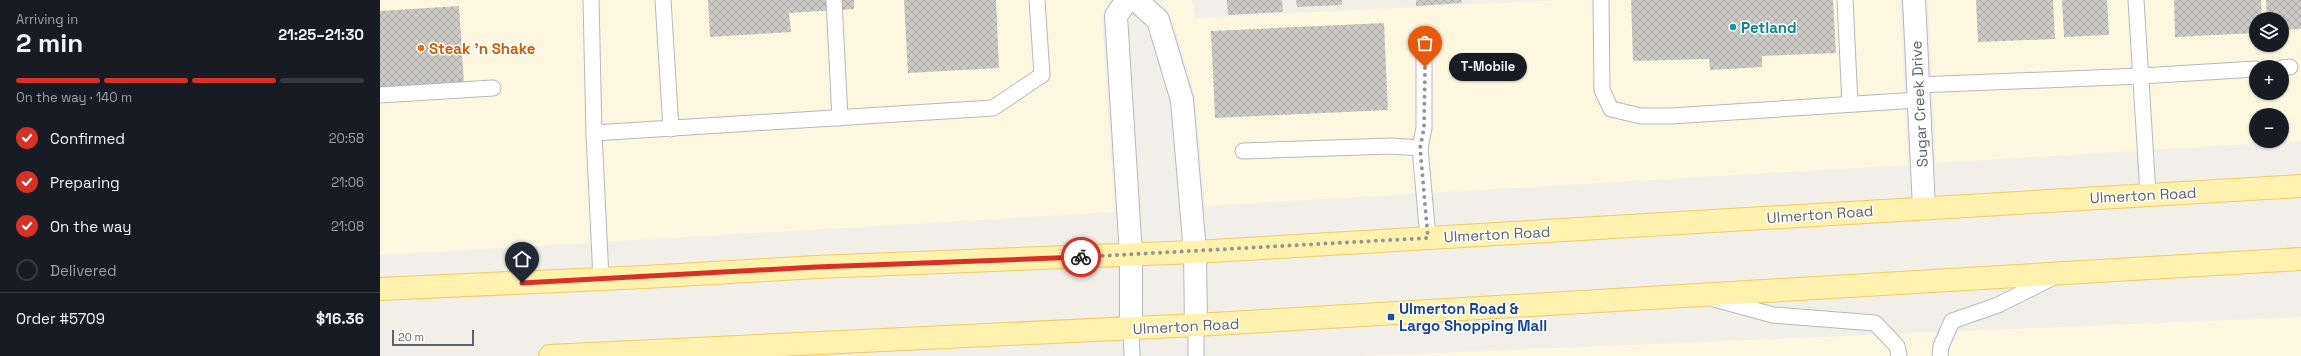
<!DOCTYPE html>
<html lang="en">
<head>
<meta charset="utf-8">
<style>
  :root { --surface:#171b24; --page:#242831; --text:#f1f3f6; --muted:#9ea1a6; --line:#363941; --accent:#d93025 }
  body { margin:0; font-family:"Space Grotesk",sans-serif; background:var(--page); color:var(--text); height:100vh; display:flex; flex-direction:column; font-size:15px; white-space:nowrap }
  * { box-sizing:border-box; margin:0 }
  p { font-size:13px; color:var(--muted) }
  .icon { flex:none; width:22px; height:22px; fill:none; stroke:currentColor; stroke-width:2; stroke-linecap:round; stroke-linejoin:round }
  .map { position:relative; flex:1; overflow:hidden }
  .side { display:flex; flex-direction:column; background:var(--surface); width:380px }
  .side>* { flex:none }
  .tools { position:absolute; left:1869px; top:12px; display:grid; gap:8px }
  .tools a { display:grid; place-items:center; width:40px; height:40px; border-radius:50%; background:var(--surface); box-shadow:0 1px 3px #0004; font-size:20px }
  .scale { position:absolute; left:12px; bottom:10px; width:82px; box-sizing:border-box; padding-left:4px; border:2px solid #5f6368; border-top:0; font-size:11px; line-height:14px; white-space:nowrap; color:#5f6368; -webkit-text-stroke:3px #fff; paint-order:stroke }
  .pin { position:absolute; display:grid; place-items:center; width:34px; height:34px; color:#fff; margin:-41px -17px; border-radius:50% 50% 50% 0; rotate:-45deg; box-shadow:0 0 4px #0007 }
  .pin .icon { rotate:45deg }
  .courier { position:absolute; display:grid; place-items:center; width:40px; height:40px; margin:-20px; border:3px solid #d93025; border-radius:50%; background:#fff; color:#222; box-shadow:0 1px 5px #0007 }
  .bubble { position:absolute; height:28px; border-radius:14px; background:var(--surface); box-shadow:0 1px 3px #0004; font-size:13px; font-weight:600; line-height:28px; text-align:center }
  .head em { font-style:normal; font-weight:600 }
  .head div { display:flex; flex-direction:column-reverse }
  .head { display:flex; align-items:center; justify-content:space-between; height:68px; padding:0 16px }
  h1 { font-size:26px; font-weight:600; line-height:30px }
  .bar { display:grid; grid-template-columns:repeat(4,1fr); gap:6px 4px; align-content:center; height:48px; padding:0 16px }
  .bar i { height:5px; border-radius:3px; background:var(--line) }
  .bar .selected { background:var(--accent) }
  .bar p { grid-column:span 4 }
  .line { display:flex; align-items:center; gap:10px; padding:0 16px; border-top:1px solid var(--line) }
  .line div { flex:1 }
  ol { padding:0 16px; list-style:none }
  li { display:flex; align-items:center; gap:12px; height:44px }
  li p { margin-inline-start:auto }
  li .icon { padding:4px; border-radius:50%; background:var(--accent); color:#fff; stroke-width:4 }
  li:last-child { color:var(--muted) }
  li i { width:22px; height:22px; border:2px solid var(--line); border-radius:50% }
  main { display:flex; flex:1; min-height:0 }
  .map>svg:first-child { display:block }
</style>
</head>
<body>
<main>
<section class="side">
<div class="head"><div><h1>2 min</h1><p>Arriving in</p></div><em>21:25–21:30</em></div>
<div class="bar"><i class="selected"></i><i class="selected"></i><i class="selected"></i><i></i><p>On the way · 140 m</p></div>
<ol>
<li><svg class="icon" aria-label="check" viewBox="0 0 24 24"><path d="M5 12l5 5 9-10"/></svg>Confirmed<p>20:58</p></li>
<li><svg class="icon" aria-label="check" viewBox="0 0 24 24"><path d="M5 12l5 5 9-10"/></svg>Preparing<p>21:06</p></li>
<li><svg class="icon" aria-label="check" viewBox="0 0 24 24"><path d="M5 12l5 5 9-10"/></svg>On the way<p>21:08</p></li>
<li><i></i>Delivered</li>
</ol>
<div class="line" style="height:52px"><div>Order #5709</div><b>$16.36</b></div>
</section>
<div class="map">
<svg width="1921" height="356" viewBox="0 0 1921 356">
  <defs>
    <pattern id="building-cross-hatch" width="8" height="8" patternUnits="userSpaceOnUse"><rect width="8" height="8" fill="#cccac5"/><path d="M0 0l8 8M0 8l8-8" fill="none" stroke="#a9a8a4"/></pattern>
  </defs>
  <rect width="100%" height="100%" fill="#f1efe8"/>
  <g fill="#fef7e0" fill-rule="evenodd">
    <path d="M0 0H729L722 16 735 212 0 255Z"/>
    <path d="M788 0H812L815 18 1181 0H1520L1528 165 825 206 815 96 791 15 781 2Z"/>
    <path d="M1548 0H1921V141L1556 163ZM1876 19H1902V45H1876ZM1876 67H1902V93H1876ZM1876 115H1902V141H1876Z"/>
    <path d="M1921 317V356H982Z"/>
  </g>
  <g fill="url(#building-cross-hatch)">
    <path d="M328 0H474V9L409 13 411 32 330 37Z"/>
    <path d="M524 0H616L619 68 528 73Z"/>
    <path d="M847 0H902L903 12 848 15Z"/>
    <path d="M916 0H962V5L917 7Z"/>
    <path d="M1036 0H1081L1082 3 1036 6Z"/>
    <path d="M1251 0H1453L1456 53 1382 56V67L1330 70 1329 59 1253 61Z"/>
    <path d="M1596 0H1673L1675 39 1598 42Z"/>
    <path d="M1682 0H1727L1729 35 1684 37Z"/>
    <path d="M1794 0H1881L1882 19H1876V33L1795 37Z"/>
    <path d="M1886 0H1921V29L1902 30V19H1887Z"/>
    <path d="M79 6 84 85 0 90V11Z"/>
    <path d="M1004 23 1008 110 835 118 831 31Z"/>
  </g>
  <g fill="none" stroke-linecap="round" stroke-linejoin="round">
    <defs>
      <g id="service">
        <path d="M211 0 214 133 221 279"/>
        <path d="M283 0 291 129"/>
        <path d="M454 0 460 118"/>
        <path d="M1221 0 1222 90 1231 109 1261 116H1291L1538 100"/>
        <path d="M1465 0 1470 104"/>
        <path d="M1756 0 1768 194"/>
        <path d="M1044 45V128L1040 148 1048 238"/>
        <path d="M1902 68 1910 67"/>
        <path d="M1538 85 1761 76 1876 69"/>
        <path d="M0 95 113 88"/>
        <path d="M214 133 613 108 662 75 657 0"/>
        <path d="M863 151 1012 146 1040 148"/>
        <path d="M1334 299 1393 315 1495 323 1517 346 1519 356"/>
        <path d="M816 325V356"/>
        <path d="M751 329 752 356"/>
        <path d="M1560 356 1561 346 1572 321 1618 305 1674 277"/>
      </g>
      <g id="minor">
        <path d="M747 0 736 16 751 255V329"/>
        <path d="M756 0 778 20 802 100 815 252 816 325"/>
        <path d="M1534 0 1544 208"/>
      </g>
      <g id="primary">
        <path d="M0 289 265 277 436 267 815 252 1921 186"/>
        <path d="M170 356 816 325 1921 259"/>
      </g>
    </defs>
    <use href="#service" stroke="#b5b8bc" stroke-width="17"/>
    <use href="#minor" stroke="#b5b8bc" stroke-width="24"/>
    <use href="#primary" stroke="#f2c960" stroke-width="24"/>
    <use href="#service" stroke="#fff" stroke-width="15"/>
    <use href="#minor" stroke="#fff" stroke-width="22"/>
    <use href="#primary" stroke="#fff2af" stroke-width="22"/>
  </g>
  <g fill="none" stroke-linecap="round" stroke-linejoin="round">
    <path stroke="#929495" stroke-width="4" stroke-dasharray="0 7.2" d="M701 257 1048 238 1040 148 1044 128 1045 67"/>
    <path stroke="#d93025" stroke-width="5" d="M142 283 436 267 701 257"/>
  </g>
  <circle fill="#0f9aa8" stroke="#fff" stroke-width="1.5" cx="1353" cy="27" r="4"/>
  <circle fill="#e8710a" stroke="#fff" stroke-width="1.5" cx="41" cy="48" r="4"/>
  <rect fill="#1a4fb4" stroke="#fff" stroke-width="1.5" x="1007" y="313" width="8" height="8" rx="2"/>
  <g text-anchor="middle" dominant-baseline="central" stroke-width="3" stroke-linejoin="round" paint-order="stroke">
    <g font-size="15" font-weight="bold" fill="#0d838f" stroke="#fff" text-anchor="start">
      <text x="1361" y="27">Petland</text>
    </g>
    <g font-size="15" font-weight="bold" fill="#c56008" stroke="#fff" text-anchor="start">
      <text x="49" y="48">Steak 'n Shake</text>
    </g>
    <g font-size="15" fill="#5f6368" stroke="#fff">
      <text transform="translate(1539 104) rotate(-93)">Sugar Creek Drive</text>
      <text transform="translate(1763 195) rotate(-3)">Ulmerton Road</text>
      <text transform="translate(1440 214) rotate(-4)">Ulmerton Road</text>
      <text transform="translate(1117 234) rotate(-3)">Ulmerton Road</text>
      <text transform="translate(806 326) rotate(-3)">Ulmerton Road</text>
    </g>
    <g font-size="15" font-weight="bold" fill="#164399" stroke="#fff" text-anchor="start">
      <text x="1019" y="308">Ulmerton Road &amp;<tspan x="1019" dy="17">Largo Shopping Mall</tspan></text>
    </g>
  </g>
</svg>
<div class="tools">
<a><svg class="icon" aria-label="layers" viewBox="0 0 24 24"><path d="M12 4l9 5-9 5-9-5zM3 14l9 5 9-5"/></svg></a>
<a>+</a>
<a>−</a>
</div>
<div class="scale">20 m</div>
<div class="pin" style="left:1045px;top:67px;background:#ea580c"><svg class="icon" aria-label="bag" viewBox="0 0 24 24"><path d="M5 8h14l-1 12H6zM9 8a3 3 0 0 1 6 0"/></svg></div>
<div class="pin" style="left:142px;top:283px;background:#1f2937"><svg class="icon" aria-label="home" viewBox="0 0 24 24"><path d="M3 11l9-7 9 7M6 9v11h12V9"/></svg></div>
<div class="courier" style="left:701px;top:257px"><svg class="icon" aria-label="bike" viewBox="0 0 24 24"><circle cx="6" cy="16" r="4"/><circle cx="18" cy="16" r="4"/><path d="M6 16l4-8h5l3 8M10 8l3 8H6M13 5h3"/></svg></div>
<div class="bubble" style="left:1069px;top:53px;width:78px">T-Mobile</div>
</div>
</main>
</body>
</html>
